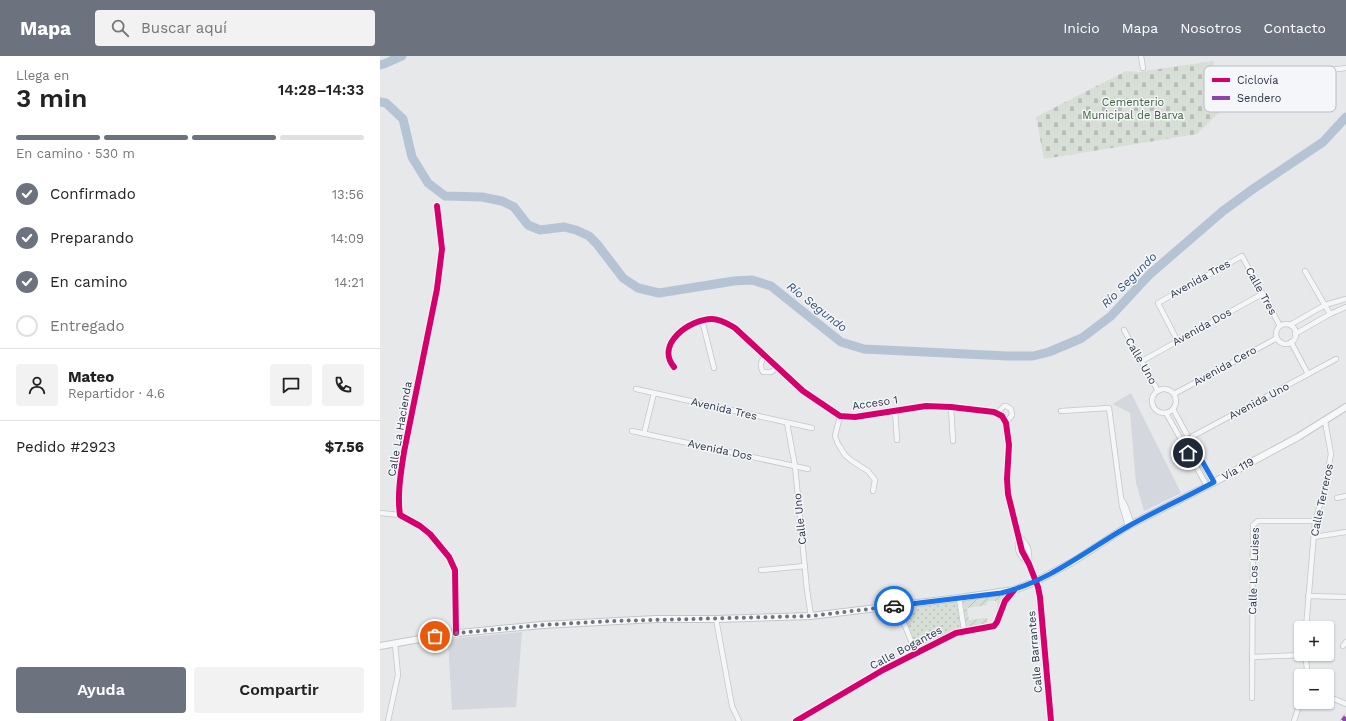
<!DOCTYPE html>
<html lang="es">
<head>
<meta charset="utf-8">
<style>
  :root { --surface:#fff; --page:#f2f2f2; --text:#222; --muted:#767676; --line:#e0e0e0; --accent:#6c737f }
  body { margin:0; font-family:"Work Sans",sans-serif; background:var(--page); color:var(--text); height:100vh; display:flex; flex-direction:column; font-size:15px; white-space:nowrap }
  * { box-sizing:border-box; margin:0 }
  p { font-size:13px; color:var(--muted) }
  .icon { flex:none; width:22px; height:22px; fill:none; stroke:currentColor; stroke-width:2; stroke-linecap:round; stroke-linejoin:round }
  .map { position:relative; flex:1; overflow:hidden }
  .sheet { display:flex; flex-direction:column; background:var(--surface); width:380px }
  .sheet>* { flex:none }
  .controls { position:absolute; left:914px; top:565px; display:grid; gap:8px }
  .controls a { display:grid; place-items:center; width:40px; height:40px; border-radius:4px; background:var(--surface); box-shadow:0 1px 3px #0004; font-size:20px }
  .pin { position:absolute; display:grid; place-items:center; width:34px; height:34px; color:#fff; margin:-17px; border:2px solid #fff; border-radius:50%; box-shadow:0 1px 4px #0007 }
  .courier { position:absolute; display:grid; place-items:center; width:40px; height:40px; margin:-20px; border:3px solid #1a73e8; border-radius:50%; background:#fff; color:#222; box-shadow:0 1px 5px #0007 }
  .headline em { font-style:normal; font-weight:600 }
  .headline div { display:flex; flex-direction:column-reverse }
  .headline { display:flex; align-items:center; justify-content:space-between; height:68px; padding:0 16px }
  h1 { font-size:26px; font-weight:600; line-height:30px }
  .bar { display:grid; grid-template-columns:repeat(4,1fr); gap:6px 4px; align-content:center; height:48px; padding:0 16px }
  .bar i { height:5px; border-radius:3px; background:var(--line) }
  .bar .current { background:var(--accent) }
  .bar p { grid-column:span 4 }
  .line { display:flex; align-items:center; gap:10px; padding:0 16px; border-top:1px solid var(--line) }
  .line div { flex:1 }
  .round { display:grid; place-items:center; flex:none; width:42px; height:42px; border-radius:4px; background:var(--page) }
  ol { padding:0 16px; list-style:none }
  li { display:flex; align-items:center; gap:12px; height:44px }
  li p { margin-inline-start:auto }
  li .icon { padding:4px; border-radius:50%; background:var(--accent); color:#fff; stroke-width:4 }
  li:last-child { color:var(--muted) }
  li i { width:22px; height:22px; border:2px solid var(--line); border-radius:50% }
  .button { display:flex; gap:8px; margin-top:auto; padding:8px 16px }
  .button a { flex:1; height:46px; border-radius:4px; background:var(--accent); color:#fff; font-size:16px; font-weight:600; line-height:46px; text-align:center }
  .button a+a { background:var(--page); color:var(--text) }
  header { display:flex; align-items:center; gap:24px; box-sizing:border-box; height:56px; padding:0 20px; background:var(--accent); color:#fff }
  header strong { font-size:19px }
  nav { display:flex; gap:22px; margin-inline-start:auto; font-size:14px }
  .search { width:280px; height:36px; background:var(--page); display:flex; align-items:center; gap:10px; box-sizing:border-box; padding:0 14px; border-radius:4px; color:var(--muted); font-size:15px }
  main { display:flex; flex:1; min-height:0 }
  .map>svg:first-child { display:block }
</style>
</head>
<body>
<header>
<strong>Mapa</strong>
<div class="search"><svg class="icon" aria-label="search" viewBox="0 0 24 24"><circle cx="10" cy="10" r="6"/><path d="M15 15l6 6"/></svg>Buscar aquí</div>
<nav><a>Inicio</a><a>Mapa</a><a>Nosotros</a><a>Contacto</a></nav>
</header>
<main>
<section class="sheet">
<div class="headline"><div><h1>3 min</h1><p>Llega en</p></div><em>14:28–14:33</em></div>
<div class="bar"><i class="current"></i><i class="current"></i><i class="current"></i><i></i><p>En camino · 530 m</p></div>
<ol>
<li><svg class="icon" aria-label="check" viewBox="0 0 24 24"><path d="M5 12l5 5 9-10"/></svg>Confirmado<p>13:56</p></li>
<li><svg class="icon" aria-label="check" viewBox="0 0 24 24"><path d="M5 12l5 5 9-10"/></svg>Preparando<p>14:09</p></li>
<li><svg class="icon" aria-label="check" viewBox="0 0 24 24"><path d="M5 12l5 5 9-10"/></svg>En camino<p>14:21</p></li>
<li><i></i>Entregado</li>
</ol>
<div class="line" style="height:72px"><a class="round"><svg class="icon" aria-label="person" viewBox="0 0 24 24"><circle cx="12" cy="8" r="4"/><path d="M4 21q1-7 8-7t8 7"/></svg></a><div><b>Mateo</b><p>Repartidor · 4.6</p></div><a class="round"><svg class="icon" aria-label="chat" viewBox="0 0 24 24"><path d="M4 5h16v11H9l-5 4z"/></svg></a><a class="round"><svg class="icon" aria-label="phone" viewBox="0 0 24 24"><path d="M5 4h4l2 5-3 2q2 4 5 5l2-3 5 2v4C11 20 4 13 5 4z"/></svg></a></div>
<div class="line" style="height:52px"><div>Pedido #2923</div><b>$7.56</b></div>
<div class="button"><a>Ayuda</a><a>Compartir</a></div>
</section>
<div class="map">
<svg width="966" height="665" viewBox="0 0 966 665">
  <defs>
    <pattern id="cemetery-stones" width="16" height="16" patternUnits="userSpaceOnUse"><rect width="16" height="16" fill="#d6ded6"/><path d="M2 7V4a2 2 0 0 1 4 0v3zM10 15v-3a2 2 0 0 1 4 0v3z" fill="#b8bfb9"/></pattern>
    <pattern id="park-dots" width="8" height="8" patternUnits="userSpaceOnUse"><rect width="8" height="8" fill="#d6ded6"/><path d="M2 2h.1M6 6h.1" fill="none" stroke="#b8bfb9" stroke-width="1.8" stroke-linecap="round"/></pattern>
    <pattern id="garden-furrows" width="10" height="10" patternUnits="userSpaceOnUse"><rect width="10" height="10" fill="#d6ded6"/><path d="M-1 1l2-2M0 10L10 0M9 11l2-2" fill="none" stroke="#b8bfb9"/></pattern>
  </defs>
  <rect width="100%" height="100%" fill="#e6e8ea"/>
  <g fill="#d4d7dd">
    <path d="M751 337 801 437 764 455 756 427 750 357 733 348Z"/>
    <path d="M142 576 136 651 72 654 68 583Z"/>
  </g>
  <path fill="url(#cemetery-stones)" d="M833 5 842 54 817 78 664 103 656 61 746 15 759 16Z"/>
  <path fill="url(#park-dots)" d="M578 546 582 571 537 592 521 553Z"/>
  <path fill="url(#garden-furrows)" fill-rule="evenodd" d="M625 539 617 564 612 569 585 572 583 545ZM612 545H617L618 561H614V566L608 568 607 562 589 564 587 552 607 549V546Z"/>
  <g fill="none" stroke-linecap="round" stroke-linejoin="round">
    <g stroke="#b4c4d5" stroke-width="9">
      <path d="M0 9 4 8 22 0"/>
      <path d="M0 46 6 47 23 63 32 101 48 127 65 140 102 141 122 145 134 151 148 169 160 174 184 171 196 174 209 180 217 188 243 222 258 232 279 237 354 225 372 224 391 230 461 286 484 293 627 300H653L669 296 702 282 731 260 770 218 843 155 873 133 943 86 966 61"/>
    </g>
    <defs>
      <g id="minor">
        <path d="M761 0 763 12"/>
        <path d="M850 51 856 26 966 12"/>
        <path d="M57 150 62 193 57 233 24 396C21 416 17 438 20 459L40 470 50 478 69 501 75 514 76 577"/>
        <path d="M925 215 950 258"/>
        <path d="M322 264 334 312"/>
        <circle cx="906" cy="278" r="10"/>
        <path d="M910 269 945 249 966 243"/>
        <path d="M744 274 778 335"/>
        <path d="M915 278 950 258 966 251"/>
        <path d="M797 284 778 247 862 200 900 270"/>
        <path d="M911 286 928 318"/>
        <path d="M386 299C381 305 379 309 383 316H391L398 311"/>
        <path d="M762 305 882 238"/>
        <path d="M294 311C275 288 310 263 332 263 341 263 348 268 355 272L423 335 460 360 475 361 546 350 571 351 614 356 622 360 626 367 629 389 627 423 628 438 642 495 649 508 658 531 660 541 671 665"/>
        <path d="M256 333 432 372"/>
        <circle cx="784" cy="345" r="12"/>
        <path d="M794 338 897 282"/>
        <path d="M571 351 573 385"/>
        <path d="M793 353 833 427"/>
        <path d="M515 354 517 384"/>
        <path d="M681 355 729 352 742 450 748 470"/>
        <path d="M617 357 624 350H626L631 353 632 359 626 367"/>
        <path d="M786 357 827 430"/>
        <path d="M460 360 455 380 458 388 465 399 472 405 488 415 495 424 493 435"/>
        <path d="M407 367 415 410 427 534 431 560"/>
        <path d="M252 375 428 413"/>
        <path d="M264 378 274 337"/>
        <path d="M802 386 956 303"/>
        <path d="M957 442 966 440"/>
        <path d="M742 444 745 449 752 469"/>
        <path d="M0 457 20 459"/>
        <path d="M639 480C648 489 650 493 649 506"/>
        <path d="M934 481 966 476"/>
        <path d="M638 485C637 494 639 499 646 505"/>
        <path d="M381 514 425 510"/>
        <path d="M928 540 966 541"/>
        <path d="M579 542 584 574"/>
        <path d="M517 550 536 597"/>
        <path d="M336 563 352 650 359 665"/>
        <path d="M926 572 935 465 943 439 951 398 945 365"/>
        <path d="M963 590 966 586"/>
        <path d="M925 598 928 620"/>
        <path d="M872 601 925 599"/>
        <path d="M947 640 966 648"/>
        <path d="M872 642 873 469 878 465H935"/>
        <path d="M8 665 18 619 15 588"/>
        <path d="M416 665 503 614 576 577 614 570 617 566 625 545 634 534"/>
        <path d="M914 665 921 644"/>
        <path d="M963 665 966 661"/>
      </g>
      <path id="secondary" d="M0 590 68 578 162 569 276 563H336L431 560 579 542 634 534 655 526 694 505 748 470 827 430 918 381 966 351"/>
    </defs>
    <use href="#minor" stroke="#c4c6c8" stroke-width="6"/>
    <use href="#secondary" stroke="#c4c6c8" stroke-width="8"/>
    <use href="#minor" stroke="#f5f6f7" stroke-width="4.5"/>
    <use href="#secondary" stroke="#f8f8f8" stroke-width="6"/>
    <path stroke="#8e44ad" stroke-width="5" stroke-dasharray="10 5" stroke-linecap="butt" d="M963 665 966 661"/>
    <defs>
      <g id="cycleway">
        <path d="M57 150 62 193 57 233 24 396C21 416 17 438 20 459L40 470 50 478 69 501 75 514 76 577"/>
        <path d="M294 311C275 288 310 263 332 263 341 263 348 268 355 272L423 335 460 360 475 361 546 350 571 351 614 356 622 360 626 367 629 389 627 423 628 438 642 495 649 508 658 531 660 541 671 665"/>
        <path d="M416 665 503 614 576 577 614 570 617 566 625 545 634 534"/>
      </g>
    </defs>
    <use href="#cycleway" stroke="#f4f6f9" stroke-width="8"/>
    <use href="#cycleway" stroke="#d6006c" stroke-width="6"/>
  </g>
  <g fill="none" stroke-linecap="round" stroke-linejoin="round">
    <path stroke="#6c737f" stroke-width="4" stroke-dasharray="0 7.2" d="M55 580 68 578 162 569 232 565 431 560 514 550"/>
    <path stroke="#1a73e8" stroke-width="5" d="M514 550 621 537C668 526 706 495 747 471 775 455 805 442 834 426L809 382 802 386 808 397"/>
  </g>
  <g text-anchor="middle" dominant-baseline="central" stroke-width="3" stroke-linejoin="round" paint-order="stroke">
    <g font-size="11" fill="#3f6138" stroke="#f4f6f9">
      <text x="753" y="46">Cementerio<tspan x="753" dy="13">Municipal de Barva</tspan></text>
    </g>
    <g font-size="11" fill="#2b3445" stroke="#f4f6f9">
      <text transform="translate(820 223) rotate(-29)">Avenida Tres</text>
      <text transform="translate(881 235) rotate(61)">Calle Tres</text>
      <text transform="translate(822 271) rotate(-29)">Avenida Dos</text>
      <text transform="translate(761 305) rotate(60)">Calle Uno</text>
      <text transform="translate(845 310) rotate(-29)">Avenida Cero</text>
      <text transform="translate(879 345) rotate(-28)">Avenida Uno</text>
      <text transform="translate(495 347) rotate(-8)">Acceso 1</text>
      <text transform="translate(344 353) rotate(13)">Avenida Tres</text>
      <text transform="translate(20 373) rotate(-80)">Calle La Hacienda</text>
      <text transform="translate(340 394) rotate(12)">Avenida Dos</text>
      <text transform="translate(858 413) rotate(-29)">Vía 119</text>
      <text transform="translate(942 444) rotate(-78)">Calle Terreros</text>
      <text transform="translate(420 463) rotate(-96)">Calle Uno</text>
      <text transform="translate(874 515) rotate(-88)">Calle Los Luises</text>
      <text transform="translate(526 592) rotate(-28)">Calle Bogantes</text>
      <text transform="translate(655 596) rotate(-95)">Calle Barrantes</text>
    </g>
    <g font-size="12" font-style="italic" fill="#34527a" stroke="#f4f6f9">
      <text transform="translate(749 224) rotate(-45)">Río Segundo</text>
      <text transform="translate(437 251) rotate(38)">Río Segundo</text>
    </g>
  </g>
  <rect x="824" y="10" width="132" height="46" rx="6" fill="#f4f6f9" stroke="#b8bcc3" stroke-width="1"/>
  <rect x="832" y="22" width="18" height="4" fill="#d6006c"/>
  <rect x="832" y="40" width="18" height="4" fill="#8e44ad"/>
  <g font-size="11" fill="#2b3445">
    <text x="857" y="28">Ciclovía</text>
    <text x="857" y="46">Sendero</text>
  </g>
</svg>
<div class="controls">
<a>+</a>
<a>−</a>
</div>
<div class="pin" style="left:55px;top:580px;background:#ea580c"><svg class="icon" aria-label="bag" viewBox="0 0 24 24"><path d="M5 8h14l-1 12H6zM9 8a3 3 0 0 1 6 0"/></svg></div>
<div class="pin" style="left:808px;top:397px;background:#1f2937"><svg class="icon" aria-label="home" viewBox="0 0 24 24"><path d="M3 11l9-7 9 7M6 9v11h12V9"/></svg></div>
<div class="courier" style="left:514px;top:550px"><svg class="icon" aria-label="car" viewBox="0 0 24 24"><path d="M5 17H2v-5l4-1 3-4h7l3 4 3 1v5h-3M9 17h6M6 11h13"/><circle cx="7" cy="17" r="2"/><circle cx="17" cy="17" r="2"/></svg></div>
</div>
</main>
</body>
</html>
